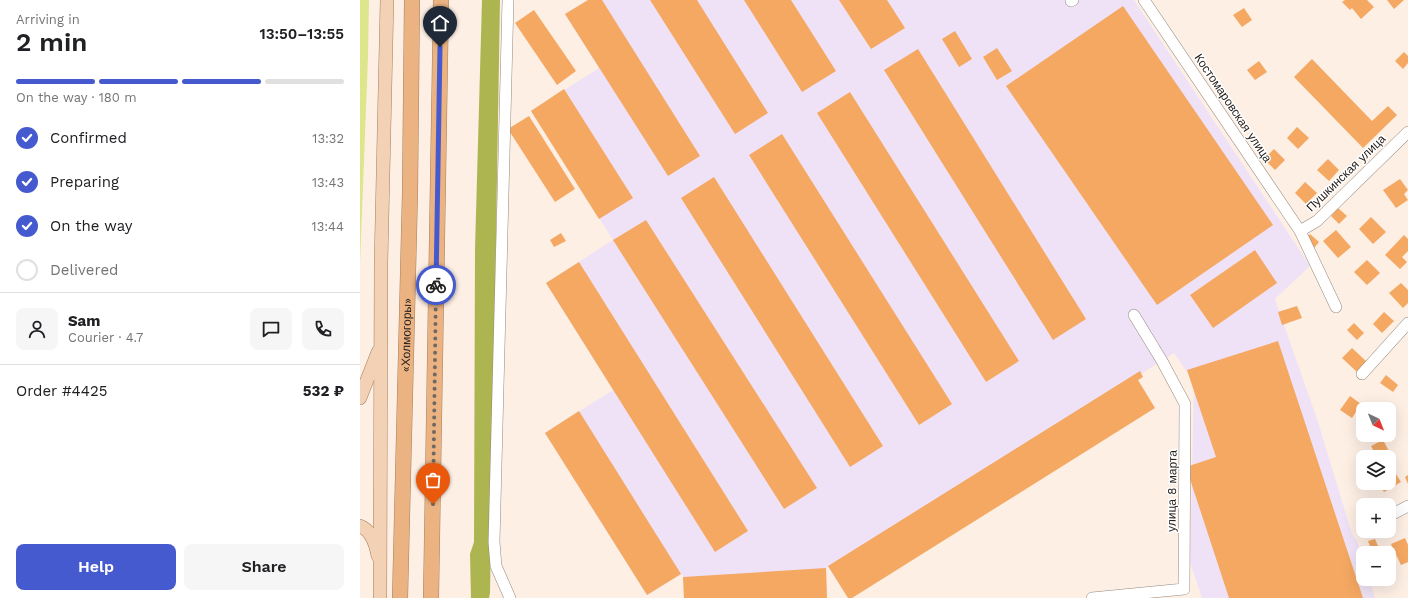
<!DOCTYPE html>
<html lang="en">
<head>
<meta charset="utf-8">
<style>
  :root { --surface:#fff; --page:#f6f6f6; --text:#202124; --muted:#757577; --line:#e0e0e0; --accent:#465acf }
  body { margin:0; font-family:"Work Sans",sans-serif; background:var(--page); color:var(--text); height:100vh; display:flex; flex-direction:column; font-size:15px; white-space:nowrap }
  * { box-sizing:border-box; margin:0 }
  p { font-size:13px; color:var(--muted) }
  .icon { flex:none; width:22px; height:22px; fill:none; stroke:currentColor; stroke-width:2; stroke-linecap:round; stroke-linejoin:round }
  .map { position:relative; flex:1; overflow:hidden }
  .drawer { display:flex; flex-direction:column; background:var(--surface); width:360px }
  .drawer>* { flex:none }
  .needle { width:26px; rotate:137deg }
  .fabs { position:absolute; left:996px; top:402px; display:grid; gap:8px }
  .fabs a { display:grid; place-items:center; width:40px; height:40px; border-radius:8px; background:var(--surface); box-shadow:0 4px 16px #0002; font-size:20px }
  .pin { position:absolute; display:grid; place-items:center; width:34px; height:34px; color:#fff; margin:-41px -17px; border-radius:50% 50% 50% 0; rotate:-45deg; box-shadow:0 0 4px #0007 }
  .pin .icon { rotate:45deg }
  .courier { position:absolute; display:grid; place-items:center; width:40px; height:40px; margin:-20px; border:3px solid #465acf; border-radius:50%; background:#fff; color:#222; box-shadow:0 1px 5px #0007 }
  .head em { font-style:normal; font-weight:600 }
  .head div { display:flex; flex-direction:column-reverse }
  .head { display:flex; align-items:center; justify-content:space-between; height:68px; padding:0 16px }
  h1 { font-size:26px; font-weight:600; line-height:30px }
  .bar { display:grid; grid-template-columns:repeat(4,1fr); gap:6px 4px; align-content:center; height:48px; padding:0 16px }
  .bar i { height:5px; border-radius:3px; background:var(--line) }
  .bar .on { background:var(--accent) }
  .bar p { grid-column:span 4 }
  .line { display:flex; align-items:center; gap:10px; padding:0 16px; border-top:1px solid var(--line) }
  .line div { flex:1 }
  .round { display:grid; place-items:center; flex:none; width:42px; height:42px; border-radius:8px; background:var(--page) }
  ol { padding:0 16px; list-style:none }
  li { display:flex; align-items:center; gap:12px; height:44px }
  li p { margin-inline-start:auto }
  li .icon { padding:4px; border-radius:50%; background:var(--accent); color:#fff; stroke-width:4 }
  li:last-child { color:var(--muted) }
  li i { width:22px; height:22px; border:2px solid var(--line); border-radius:50% }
  .button { display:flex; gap:8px; margin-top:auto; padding:8px 16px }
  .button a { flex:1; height:46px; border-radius:8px; background:var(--accent); color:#fff; font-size:16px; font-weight:600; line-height:46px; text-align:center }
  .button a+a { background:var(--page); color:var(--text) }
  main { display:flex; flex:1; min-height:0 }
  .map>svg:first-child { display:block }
</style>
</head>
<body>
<main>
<section class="drawer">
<div class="head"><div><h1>2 min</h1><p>Arriving in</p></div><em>13:50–13:55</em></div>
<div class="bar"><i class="on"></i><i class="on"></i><i class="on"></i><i></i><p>On the way · 180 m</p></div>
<ol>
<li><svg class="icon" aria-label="check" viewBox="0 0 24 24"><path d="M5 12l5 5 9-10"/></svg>Confirmed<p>13:32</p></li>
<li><svg class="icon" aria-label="check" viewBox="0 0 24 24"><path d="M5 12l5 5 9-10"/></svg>Preparing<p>13:43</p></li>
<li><svg class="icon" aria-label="check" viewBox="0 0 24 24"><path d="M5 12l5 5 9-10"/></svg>On the way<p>13:44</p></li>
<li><i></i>Delivered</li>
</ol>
<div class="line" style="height:72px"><a class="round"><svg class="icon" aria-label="person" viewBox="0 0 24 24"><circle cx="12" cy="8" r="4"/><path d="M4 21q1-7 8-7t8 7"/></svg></a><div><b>Sam</b><p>Courier · 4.7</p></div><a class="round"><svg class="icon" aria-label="chat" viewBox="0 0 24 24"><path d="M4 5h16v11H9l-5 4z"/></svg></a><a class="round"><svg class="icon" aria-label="phone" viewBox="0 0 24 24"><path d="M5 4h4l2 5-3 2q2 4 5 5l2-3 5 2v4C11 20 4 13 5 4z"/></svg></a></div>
<div class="line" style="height:52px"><div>Order #4425</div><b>532 ₽</b></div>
<div class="button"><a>Help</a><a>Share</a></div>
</section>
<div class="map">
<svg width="1048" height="598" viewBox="0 0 1048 598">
  <rect width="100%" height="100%" fill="#fdefe4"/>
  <path fill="#f0e2f6" d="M228 0H774L950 266 915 299 958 422 992 534 997 541 1003 560V579H1009L1015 598H842L830 562 834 382 814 353 781 374 783 377 492 598H488L468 567 466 568 467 598H324L323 577 321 574 287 595 185 433 253 390 186 283 253 240 171 111 239 68 205 14Z"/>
  <path fill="#dde68a" d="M0 0H9L8 56 0 264Z"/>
  <path fill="#adb551" d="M122 0H140L130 593 129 598H111L110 554 114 542 115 249Z"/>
  <g fill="#f4a862">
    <path d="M228 0H242L340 156 308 176 205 14Z"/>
    <path d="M290 0H337L408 113 375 134Z"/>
    <path d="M384 0H431L476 71 442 92Z"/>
    <path d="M479 0H527L545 28 511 49Z"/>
    <path d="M985 0H1007L1014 7 1001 19 992 8 990 10 982 2Z"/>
    <path d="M1027 0H1044L1034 9Z"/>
    <path d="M763 6 913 225 797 305 646 86Z"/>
    <path d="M884 8 892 20 882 27 873 15Z"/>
    <path d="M174 10 216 71 197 85 155 23Z"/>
    <path d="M595 31 612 59 599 67 582 39Z"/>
    <path d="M637 48 652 71 637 80 623 57Z"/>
    <path d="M558 49 726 319 693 340 524 70Z"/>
    <path d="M1044 52 1048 56V63L1043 69 1035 61Z"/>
    <path d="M952 59 1012 121 1028 106 1037 115 1003 148 934 77Z"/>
    <path d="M899 61 907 72 895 80 887 70Z"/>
    <path d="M204 89 273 198 239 219 171 111Z"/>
    <path d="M490 92 659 361 626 382 457 113Z"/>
    <path d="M169 116 215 189 195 202 148 129Z"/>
    <path d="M937 127 949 138 938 149 927 138Z"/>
    <path d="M422 134 592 404 559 425 389 155Z"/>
    <path d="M914 149 925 160 915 170 904 159Z"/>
    <path d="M968 159 979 170 969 181 957 170Z"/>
    <path d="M354 177 523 446 490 467 321 198Z"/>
    <path d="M1040 179 1048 190 1044 194 1048 200 1036 208 1023 190Z"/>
    <path d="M945 182 957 193 946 204 935 193Z"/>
    <path d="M978 208 987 216 979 224 971 216Z"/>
    <path d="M1011 217 1026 232 1013 244 999 229Z"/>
    <path d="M286 220 457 488 424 509 253 240Z"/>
    <path d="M976 230 991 247 978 258 963 241Z"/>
    <path d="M201 233 206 241 194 247 190 240Z"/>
    <path d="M950 234 959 242 954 248 945 240Z"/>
    <path d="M1044 235 1048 239V251L1042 257 1047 262 1040 269 1025 255Z"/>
    <path d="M895 250 917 283 853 328 830 295Z"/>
    <path d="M1007 260 1020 273 1007 285 994 272Z"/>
    <path d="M219 262 388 531 355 552 186 283Z"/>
    <path d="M1041 283 1048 290V303L1043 308 1029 293Z"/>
    <path d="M937 306 942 318 922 325 918 312Z"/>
    <path d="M1024 312 1034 321 1022 333 1013 324Z"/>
    <path d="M994 323 1004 333 997 340 987 330Z"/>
    <path d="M918 341 1003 598H869L826 467 856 457 827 370Z"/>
    <path d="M992 348 1007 362 997 372 982 358Z"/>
    <path d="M780 371 783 377 778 380 795 408 492 598H488L468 566Z"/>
    <path d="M1026 375 1038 385 1033 392 1020 383Z"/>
    <path d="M990 396 1001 404 992 418 980 410Z"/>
    <path d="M219 411 321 574 287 595 185 433Z"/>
    <path d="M1003 413V429L998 414Z"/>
    <path d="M1023 440 1030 453 1022 457H1017L1011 446Z"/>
    <path d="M1036 474 1041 482 1024 492 1019 484 1029 483V478Z"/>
    <path d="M1048 475V484L1045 477Z"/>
    <path d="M1045 538 1048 545V562L1041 565 1031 544Z"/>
    <path d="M1015 539 1018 546 1011 549 1008 541Z"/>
    <path d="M1022 550 1023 553H1012Z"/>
    <path d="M466 568 467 598H324L323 577Z"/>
  </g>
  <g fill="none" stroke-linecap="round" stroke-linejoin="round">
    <defs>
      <g id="minor">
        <path d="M148 0 134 542 136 566 150 598"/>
        <path d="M784 0 940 231 976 307"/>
        <path d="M711 1 713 0"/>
        <path d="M940 231 957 221 1048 132"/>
        <path d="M1002 374 1048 323"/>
        <path d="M1029 516 1048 506"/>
        <path d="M732 598 824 589 825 404 802 361 774 315"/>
      </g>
      <g id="major">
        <path d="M0 398 18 352"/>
        <path d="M0 526C11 530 16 545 18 556"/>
        <path d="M20 598 21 263 27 0"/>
      </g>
      <g id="highway">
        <path id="s1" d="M40 598 50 192 52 0"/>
        <path d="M71 598 81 0"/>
      </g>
    </defs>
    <use href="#minor" stroke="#94887e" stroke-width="12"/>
    <use href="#major" stroke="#a67f5e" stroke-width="14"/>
    <use href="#highway" stroke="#a67f5e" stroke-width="16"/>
    <use href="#minor" stroke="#fff" stroke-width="11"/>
    <use href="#major" stroke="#f3d1b4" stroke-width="13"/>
    <use href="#highway" stroke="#ebb282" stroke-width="15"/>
  </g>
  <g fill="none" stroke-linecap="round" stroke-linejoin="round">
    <path stroke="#716862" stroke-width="4" stroke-dasharray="0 7.2" d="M73 504 76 285"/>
    <path stroke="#465acf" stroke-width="5" d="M76 285 80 47"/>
  </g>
  <g text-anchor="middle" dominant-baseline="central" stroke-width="3" stroke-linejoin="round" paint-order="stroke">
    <g font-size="12" fill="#25201c" stroke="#fff">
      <text transform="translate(873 108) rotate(56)">Костомаровская улица</text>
      <text transform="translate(986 173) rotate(-44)">Пушкинская улица</text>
      <text stroke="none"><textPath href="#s1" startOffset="263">«Холмогоры»</textPath></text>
      <text transform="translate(812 491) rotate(-89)">улица 8 марта</text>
    </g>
  </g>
</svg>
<div class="fabs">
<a><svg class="needle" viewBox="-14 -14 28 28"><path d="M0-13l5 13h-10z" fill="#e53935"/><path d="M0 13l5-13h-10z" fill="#757577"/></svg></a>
<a><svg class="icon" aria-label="layers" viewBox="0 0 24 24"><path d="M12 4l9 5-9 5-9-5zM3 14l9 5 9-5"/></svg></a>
<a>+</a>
<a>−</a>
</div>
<div class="pin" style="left:73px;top:504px;background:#ea580c"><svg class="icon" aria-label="bag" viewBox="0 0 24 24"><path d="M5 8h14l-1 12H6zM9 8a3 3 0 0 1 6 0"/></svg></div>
<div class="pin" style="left:80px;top:47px;background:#1f2937"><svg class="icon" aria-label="home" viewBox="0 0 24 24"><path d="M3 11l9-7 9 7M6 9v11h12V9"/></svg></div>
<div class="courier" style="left:76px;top:285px"><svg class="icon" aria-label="bike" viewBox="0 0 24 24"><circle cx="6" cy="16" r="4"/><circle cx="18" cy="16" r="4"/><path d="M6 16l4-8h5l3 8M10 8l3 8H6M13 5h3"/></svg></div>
</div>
</main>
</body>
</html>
